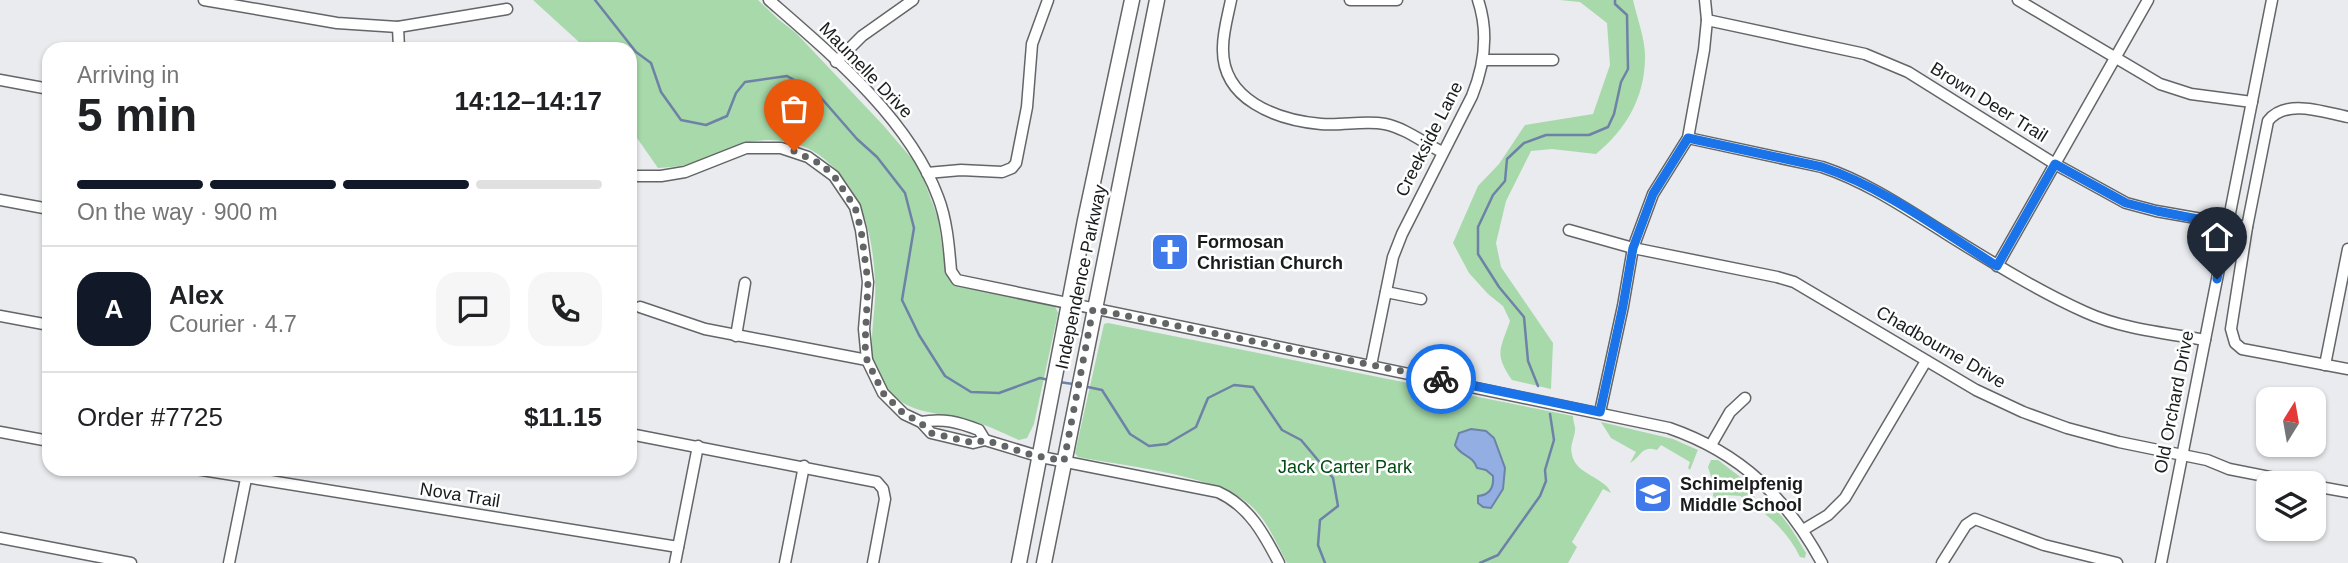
<!DOCTYPE html>
<html lang="en">
<head>
<meta charset="utf-8">
<style>
  :root { --surface:#fff; --page:#f6f6f6; --text:#202124; --muted:#757577; --line:#e0e0e0; --accent:#111827 }
  body { margin:0; font-family:Arial,sans-serif; background:var(--page); color:var(--text); height:100vh; display:flex; flex-direction:column; font-size:26px; white-space:nowrap }
  * { box-sizing:border-box; margin:0 }
  p { font-size:23px; color:var(--muted) }
  .icon { flex:none; width:38px; height:38px; fill:none; stroke:currentColor; stroke-width:2; stroke-linecap:round; stroke-linejoin:round }
  .map { position:relative; flex:1; overflow:hidden }
  .sheet { position:absolute; left:42px; top:42px; width:595px; height:434px; display:flex; flex-direction:column; background:var(--surface); border-radius:21px; box-shadow:0 2px 5px #0004 }
  .sheet>* { flex:none }
  .needle { width:46px; rotate:11deg }
  .controls { position:absolute; left:2256px; top:387px; display:grid; gap:14px }
  .controls a { display:grid; place-items:center; width:70px; height:70px; border-radius:14px; background:var(--surface); box-shadow:0 2px 5px #0004; font-size:35px }
  .pin { position:absolute; display:grid; place-items:center; width:60px; height:60px; color:#fff; margin:-72px -30px; border-radius:50% 50% 50% 0; rotate:-45deg; box-shadow:0 0 7px #0007 }
  .pin .icon { rotate:45deg }
  .courier { position:absolute; display:grid; place-items:center; width:70px; height:70px; margin:-35px; border:5px solid #1a73e8; border-radius:50%; background:#fff; color:#222; box-shadow:0 2px 9px #0007 }
  .headline em { font-style:normal; font-weight:700 }
  .headline div { display:flex; flex-direction:column-reverse }
  .headline { display:flex; align-items:center; justify-content:space-between; height:119px; padding:0 35px }
  h1 { font-size:46px; font-weight:700; line-height:52px }
  .bar { display:grid; grid-template-columns:repeat(4,1fr); gap:10px 7px; align-content:center; height:84px; padding:0 35px }
  .bar i { height:9px; border-radius:5px; background:var(--line) }
  .bar .selected { background:var(--accent) }
  .bar p { grid-column:span 4 }
  .line { display:flex; align-items:center; gap:18px; padding:0 35px; border-top:2px solid var(--line) }
  .line div { flex:1 }
  .round { display:grid; place-items:center; flex:none; width:74px; height:74px; border-radius:21px; background:var(--page) }
  .map>svg:first-child { display:block }
</style>
</head>
<body>
<div class="map">
<svg width="2348" height="563" viewBox="0 0 2348 563">
  <rect width="100%" height="100%" fill="#e9ebee"/>
  <g fill="#a7d9aa">
    <path d="M533 0H758L778 19 796 33 883 125 919 167 938 218 945 266 953 283 1055 306 1058 313 1034 424 1027 438 1019 440C1003 433 987 425 970 420 948 414 917 414 899 400 856 365 878 324 875 281 873 237 864 197 832 166 816 149 794 140 770 140 733 140 716 158 685 165 676 167 667 167 658 168L630 128V49H583L579 42Z"/>
    <path d="M1560 0H1633C1637 18 1646 41 1645 59 1644 99 1626 129 1596 154L1552 149 1531 151 1506 201 1496 243 1501 267 1553 343 1551 389 1512 380C1494 354 1500 350 1510 321L1503 306 1488 294 1469 273 1453 243 1478 186 1499 164 1525 125 1593 114 1610 65 1607 23 1580 2Z"/>
    <path d="M1108 323 1573 416C1573 420 1574 423 1575 427 1576 436 1569 445 1572 455 1576 475 1605 477 1611 493L1603 489 1572 542 1577 547 1568 563H1287C1276 543 1267 519 1249 504 1215 475 1124 466 1078 457L1075 453 1104 324Z"/>
    <path d="M1601 422 1673 439 1698 450 1697 452 1690 470 1688 468 1690 462 1661 445 1657 450C1641 445 1642 456 1630 463L1636 452 1611 438Z"/>
    <path d="M1711 460H1718L1756 489 1752 508 1748 509 1741 496 1725 495 1719 501 1713 496 1714 485 1708 467Z"/>
    <path d="M1767 503C1784 514 1796 536 1806 553L1805 558 1800 557C1792 540 1780 526 1765 514L1764 506Z"/>
  </g>
  <path fill="#92aee3" stroke="#6e82a7" stroke-width="2" d="M1471 429 1486 431 1494 438 1505 468 1503 489 1491 508 1483 507 1478 503V496C1490 495 1494 488 1493 476L1486 470 1477 468C1473 455 1460 456 1455 445L1459 433Z"/>
  <g fill="none" stroke-linecap="round" stroke-linejoin="round">
    <g stroke="#6e82a7" stroke-width="2.5">
      <path d="M595 0 636 52 651 63 661 92 681 120 706 125 727 116 736 93 745 82 787 76 816 92 857 139 877 157 905 193 914 228 902 300 919 335 945 376 971 392 999 393 1040 378 1049 380"/>
      <path d="M1059 382 1073 384"/>
      <path d="M1083 386 1102 390 1130 434 1149 446 1167 444 1196 427 1208 398 1234 385 1253 387 1282 430 1301 440 1333 478 1338 506 1320 520 1318 545 1325 563"/>
      <path d="M1538 386 1528 361 1524 317 1499 287 1478 254V227L1493 195 1505 181 1507 159 1524 143 1546 135H1589L1608 127 1614 114 1621 82 1628 69 1627 15 1615 4V0"/>
      <path d="M1480 563 1498 555 1540 496 1546 481 1545 470 1554 440 1550 414"/>
    </g>
    <defs>
      <g id="minor">
        <path d="M204 0 337 23 398 27 507 9"/>
        <path d="M769 0C831 54 909 119 938 197 947 220 949 247 951 271L957 280 1669 428C1741 453 1786 497 1822 563"/>
        <path d="M1231 0C1228 15 1223 32 1223 47 1221 100 1277 120 1321 124 1342 126 1364 120 1385 124 1405 128 1424 143 1442 152"/>
        <path d="M1350 0H1397"/>
        <path d="M2018 0 2160 84 2191 94 2252 102"/>
        <path d="M1707 20 1865 54 1908 72 2055 164 2126 203 2156 211 2247 227"/>
        <path d="M398 27 399 49"/>
        <path d="M1483 60H1553"/>
        <path d="M836 62 862 36 913 0"/>
        <path d="M0 80 49 89"/>
        <path d="M2348 117C2323 112 2286 98 2268 121L2247 227 2231 329 2235 343 2242 349 2348 369"/>
        <path d="M1688 138 1822 167C1867 182 1905 208 1945 233 1990 261 2036 290 2085 312 2122 329 2165 333 2205 340"/>
        <path d="M927 173 961 170 1002 172 1012 168 1016 163 1027 107 1032 44 1048 0"/>
        <path d="M630 176H661L685 172 746 148H781L808 157 834 176 855 207 861 230 868 282 864 329 867 360 883 393 904 414 921 422 931 433 973 443 985 440 1041 457 1218 492C1249 506 1264 534 1279 563"/>
        <path d="M0 200 49 209"/>
        <path d="M1569 230 1633 248 1777 277 1794 282 1976 390 2023 412 2067 428 2119 442 2207 460 2229 469 2300 483"/>
        <path d="M1997 266 2148 0"/>
        <path d="M1386 292 1421 299"/>
        <path d="M640 307 705 329 867 360"/>
        <path d="M0 316 49 325"/>
        <path d="M736 336 745 283"/>
        <path d="M1371 365 1393 257 1402 234 1472 96C1485 64 1489 33 1478 0"/>
        <path d="M2325 365 2348 249"/>
        <path d="M1600 412 1623 306 1633 248 1653 194 1688 138 1704 50 1707 20 1705 0"/>
        <path d="M921 422C944 418 958 422 979 430L985 440"/>
        <path d="M0 432 49 441"/>
        <path d="M630 434 877 482 883 489 885 499 873 563"/>
        <path d="M1711 445 1730 412 1745 398"/>
        <path d="M196 469 678 547"/>
        <path d="M2314 486 2348 492"/>
        <path d="M1803 530 1828 515 1845 498 1926 361"/>
        <path d="M0 538 131 563"/>
        <path d="M229 563 248 469"/>
        <path d="M675 563 698 446"/>
        <path d="M785 563 804 466"/>
        <path d="M1942 563 1966 525 1975 519 2044 545 2117 563"/>
        <path d="M2161 563 2272 0"/>
      </g>
      <g id="major">
        <path d="M1019 563 1085 220 1132 0"/>
        <path d="M1044 563 1157 0"/>
      </g>
    </defs>
    <use href="#minor" stroke="#636567" stroke-width="13"/>
    <use href="#major" stroke="#636567" stroke-width="17"/>
    <use href="#minor" stroke="#fff" stroke-width="10"/>
    <use href="#major" stroke="#fff" stroke-width="14"/>
  </g>
  <g fill="none" stroke-linecap="round" stroke-linejoin="round">
    <path stroke="#626466" stroke-width="7" stroke-dasharray="0 12.6" d="M794 151 821 164 834 176 855 207 861 230 868 282 865 345 867 360 883 393 904 414 920 422 931 433 974 443 985 440 1032 455 1064 461 1093 309 1441 379"/>
    <path stroke="#1a73e8" stroke-width="9" d="M1441 379 1600 412 1623 306 1633 248 1653 194 1688 138 1822 167C1885 188 1941 231 1997 266L2055 164 2126 203 2157 211 2228 225 2217 279"/>
  </g>
  <defs>
    <symbol id="church-square" viewBox="-11 -11 22 22"><rect x="-9" y="-9" width="18" height="18" rx="4" fill="#4079e9" stroke="#fff"/><path d="M-1.2-6h2.4v3.5h3.3v2.4h-3.3V6h-2.4V-.1h-3.3v-2.4h3.3Z" fill="#fff"/></symbol>
    <symbol id="school-square" viewBox="-11 -11 22 22"><rect x="-9" y="-9" width="18" height="18" rx="4" fill="#4079e9" stroke="#fff"/><path d="M0-5L7-2L0 1L-7-2ZM-4 1L0 2.5L4 1V4Q0 6-4 4Z" fill="#fff"/></symbol>
  </defs>
  <g fill-rule="evenodd">
    <use href="#church-square" x="1148" y="230" width="44" height="44"/>
    <use href="#school-square" x="1631" y="472" width="44" height="44"/>
  </g>
  <g text-anchor="middle" dominant-baseline="central" stroke-width="5" stroke-linejoin="round" paint-order="stroke">
    <g font-size="18" fill="#1a1b1c" stroke="#fff">
      <text transform="translate(866 70) rotate(46)">Maumelle Drive</text>
      <text transform="translate(1989 102) rotate(32)">Brown Deer Trail</text>
      <text transform="translate(1429 139) rotate(-63)">Creekside Lane</text>
      <text transform="translate(1081 277) rotate(-78)">Independence Parkway</text>
      <text transform="translate(1941 347) rotate(30)">Chadbourne Drive</text>
      <text transform="translate(2174 402) rotate(-79)">Old Orchard Drive</text>
      <text transform="translate(460 495) rotate(9)">Nova Trail</text>
    </g>
    <g font-size="18" font-weight="bold" fill="#1a1b1c" stroke="#fff" text-anchor="start">
      <text x="1197" y="242">Formosan<tspan x="1197" dy="21">Christian Church</tspan></text>
      <text x="1680" y="484">Schimelpfenig<tspan x="1680" dy="21">Middle School</tspan></text>
    </g>
    <g font-size="18" fill="#004d13" stroke="#fff">
      <text x="1345" y="467">Jack Carter Park</text>
    </g>
  </g>
</svg>
<div class="controls">
<a><svg class="needle" viewBox="-14 -14 28 28"><path d="M0-13l5 13h-10z" fill="#e53935"/><path d="M0 13l5-13h-10z" fill="#757577"/></svg></a>
<a><svg class="icon" aria-label="layers" viewBox="0 0 24 24"><path d="M12 4l9 5-9 5-9-5zM3 14l9 5 9-5"/></svg></a>
</div>
<div class="pin" style="left:794px;top:151px;background:#ea580c"><svg class="icon" aria-label="bag" viewBox="0 0 24 24"><path d="M5 8h14l-1 12H6zM9 8a3 3 0 0 1 6 0"/></svg></div>
<div class="pin" style="left:2217px;top:279px;background:#1f2937"><svg class="icon" aria-label="home" viewBox="0 0 24 24"><path d="M3 11l9-7 9 7M6 9v11h12V9"/></svg></div>
<div class="courier" style="left:1441px;top:379px"><svg class="icon" aria-label="bike" viewBox="0 0 24 24"><circle cx="6" cy="16" r="4"/><circle cx="18" cy="16" r="4"/><path d="M6 16l4-8h5l3 8M10 8l3 8H6M13 5h3"/></svg></div>
<section class="sheet">
<div class="headline"><div><h1>5 min</h1><p>Arriving in</p></div><em>14:12–14:17</em></div>
<div class="bar"><i class="selected"></i><i class="selected"></i><i class="selected"></i><i></i><p>On the way · 900 m</p></div>
<div class="line" style="height:126px"><b class="round" style="background:var(--accent);color:#fff">A</b><div><b>Alex</b><p>Courier · 4.7</p></div><a class="round"><svg class="icon" aria-label="chat" viewBox="0 0 24 24"><path d="M4 5h16v11H9l-5 4z"/></svg></a><a class="round"><svg class="icon" aria-label="phone" viewBox="0 0 24 24"><path d="M5 4h4l2 5-3 2q2 4 5 5l2-3 5 2v4C11 20 4 13 5 4z"/></svg></a></div>
<div class="line" style="height:91px"><div>Order #7725</div><b>$11.15</b></div>
</section>
</div>
</body>
</html>
